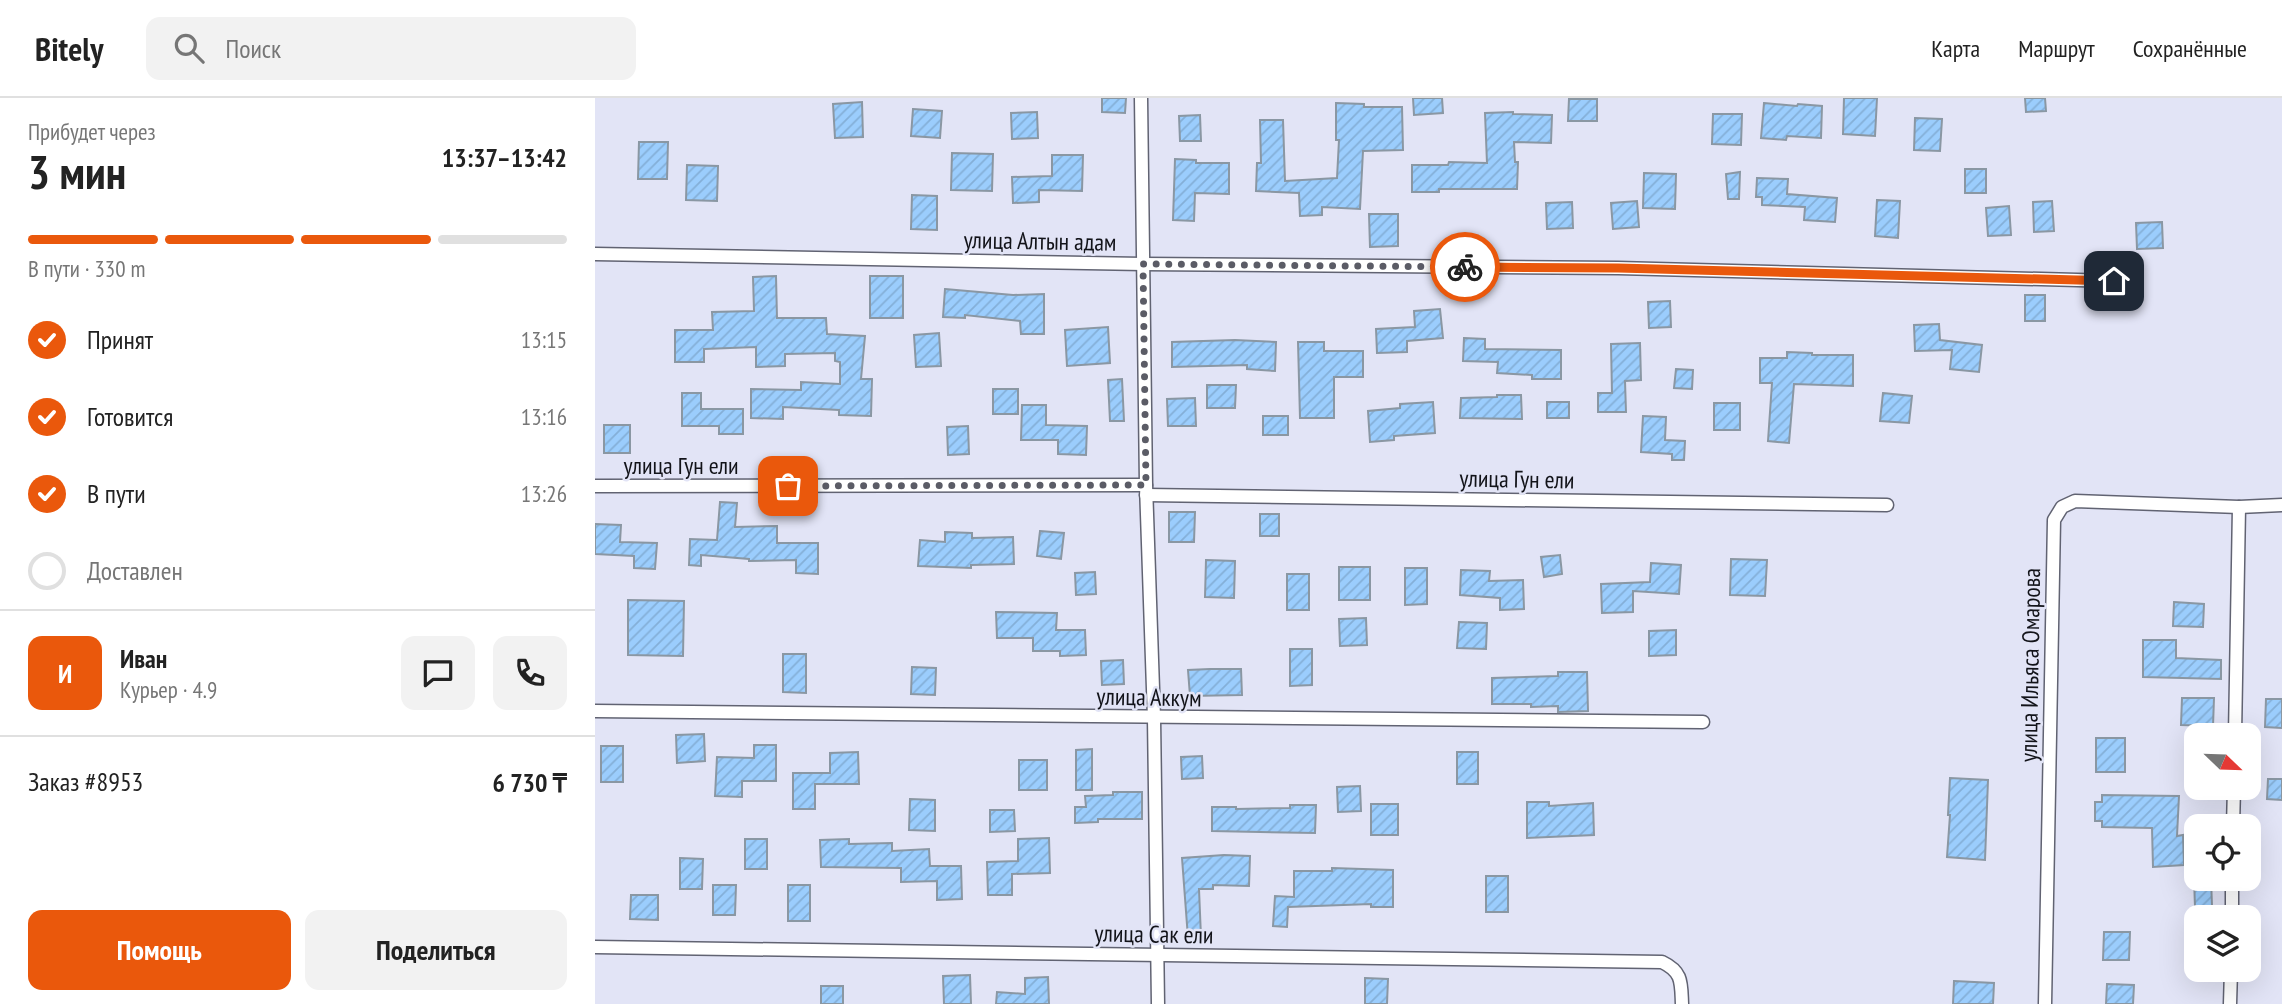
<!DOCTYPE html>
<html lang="ru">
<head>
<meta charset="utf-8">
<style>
  :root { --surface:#fff; --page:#f2f2f2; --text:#222; --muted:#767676; --line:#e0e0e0; --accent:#ea580c }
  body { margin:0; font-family:"PT Sans Narrow",sans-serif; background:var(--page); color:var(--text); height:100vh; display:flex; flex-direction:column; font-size:26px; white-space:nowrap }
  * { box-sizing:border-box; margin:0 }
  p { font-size:23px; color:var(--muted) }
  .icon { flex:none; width:38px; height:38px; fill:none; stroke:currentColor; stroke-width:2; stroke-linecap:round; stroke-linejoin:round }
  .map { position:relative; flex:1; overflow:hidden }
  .panel { display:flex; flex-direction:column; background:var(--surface); width:595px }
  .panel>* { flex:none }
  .needle { width:46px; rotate:113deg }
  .buttons { position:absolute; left:1589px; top:625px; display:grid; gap:14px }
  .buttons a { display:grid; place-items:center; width:77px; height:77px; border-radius:14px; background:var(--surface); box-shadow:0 7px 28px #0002; font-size:35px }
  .pin { position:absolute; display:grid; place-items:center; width:60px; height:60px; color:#fff; margin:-30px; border-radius:14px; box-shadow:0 4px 10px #0006 }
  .courier { position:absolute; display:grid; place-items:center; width:70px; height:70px; margin:-35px; border:5px solid #ea580c; border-radius:50%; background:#fff; color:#222; box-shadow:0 2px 9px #0007 }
  .headline em { font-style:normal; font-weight:800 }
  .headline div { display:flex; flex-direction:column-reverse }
  .headline { display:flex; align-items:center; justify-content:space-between; height:119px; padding:0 28px }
  h1 { font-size:46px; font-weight:800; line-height:52px }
  .bar { display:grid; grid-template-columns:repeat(4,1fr); gap:10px 7px; align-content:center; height:84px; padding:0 28px }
  .bar i { height:9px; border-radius:5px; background:var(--line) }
  .bar .current { background:var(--accent) }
  .bar p { grid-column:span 4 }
  .line { display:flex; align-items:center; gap:18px; padding:0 28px; border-top:2px solid var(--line) }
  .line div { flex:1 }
  .round { display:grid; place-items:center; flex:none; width:74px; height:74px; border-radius:14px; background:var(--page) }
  ol { padding:0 28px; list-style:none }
  li { display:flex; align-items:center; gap:21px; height:77px }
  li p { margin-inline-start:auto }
  li .icon { padding:7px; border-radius:50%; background:var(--accent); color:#fff; stroke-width:4 }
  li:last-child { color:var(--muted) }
  li i { width:38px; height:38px; border:4px solid var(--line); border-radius:50% }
  .action { display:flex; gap:14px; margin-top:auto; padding:14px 28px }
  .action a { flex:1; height:80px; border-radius:14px; background:var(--accent); color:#fff; font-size:28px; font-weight:800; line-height:80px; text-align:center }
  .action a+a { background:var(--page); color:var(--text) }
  header { display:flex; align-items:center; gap:42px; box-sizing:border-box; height:98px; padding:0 35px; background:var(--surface); border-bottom:2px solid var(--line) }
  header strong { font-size:33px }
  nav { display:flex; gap:38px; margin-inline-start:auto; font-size:24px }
  .search { width:490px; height:63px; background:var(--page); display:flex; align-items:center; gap:18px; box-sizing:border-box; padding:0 24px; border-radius:14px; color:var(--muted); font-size:26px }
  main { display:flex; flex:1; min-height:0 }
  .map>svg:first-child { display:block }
</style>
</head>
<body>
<header>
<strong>Bitely</strong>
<div class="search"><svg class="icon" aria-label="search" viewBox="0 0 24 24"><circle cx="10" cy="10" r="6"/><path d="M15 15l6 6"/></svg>Поиск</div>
<nav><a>Карта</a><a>Маршрут</a><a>Сохранённые</a></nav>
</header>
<main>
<section class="panel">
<div class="headline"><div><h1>3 мин</h1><p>Прибудет через</p></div><em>13:37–13:42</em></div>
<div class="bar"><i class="current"></i><i class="current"></i><i class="current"></i><i></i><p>В пути · 330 m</p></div>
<ol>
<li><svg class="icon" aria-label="check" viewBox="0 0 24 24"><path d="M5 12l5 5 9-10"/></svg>Принят<p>13:15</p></li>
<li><svg class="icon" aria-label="check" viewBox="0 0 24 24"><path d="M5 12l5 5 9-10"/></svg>Готовится<p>13:16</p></li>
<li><svg class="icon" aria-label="check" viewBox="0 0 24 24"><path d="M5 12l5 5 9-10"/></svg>В пути<p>13:26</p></li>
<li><i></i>Доставлен</li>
</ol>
<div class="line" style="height:126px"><b class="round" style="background:var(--accent);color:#fff">И</b><div><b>Иван</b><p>Курьер · 4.9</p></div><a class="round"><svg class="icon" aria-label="chat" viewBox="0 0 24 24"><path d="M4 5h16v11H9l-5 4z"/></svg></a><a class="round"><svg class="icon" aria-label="phone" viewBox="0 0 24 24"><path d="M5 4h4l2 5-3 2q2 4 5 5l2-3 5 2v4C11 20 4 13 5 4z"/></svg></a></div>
<div class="line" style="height:91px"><div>Заказ #8953</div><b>6 730 ₸</b></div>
<div class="action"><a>Помощь</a><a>Поделиться</a></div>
</section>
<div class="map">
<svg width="1687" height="906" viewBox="0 0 1687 906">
  <defs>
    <pattern id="building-hatch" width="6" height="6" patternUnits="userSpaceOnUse" patternTransform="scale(1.75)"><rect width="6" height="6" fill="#9bcdfd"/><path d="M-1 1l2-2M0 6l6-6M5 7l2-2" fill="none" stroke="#84afd8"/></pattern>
  </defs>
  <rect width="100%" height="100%" fill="#e2e4f6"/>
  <g fill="url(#building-hatch)" stroke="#8a97a3" stroke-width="2">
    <path d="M507 0H531L530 15 507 14Z"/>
    <path d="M818 0H847L848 15 819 17Z"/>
    <path d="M1249 0H1282L1280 38 1248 36Z"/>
    <path d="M1430 0H1450L1451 13 1431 14Z"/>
    <path d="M974 1H1002V23H973Z"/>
    <path d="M267 4 268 39 240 40 238 6Z"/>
    <path d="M741 5 769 6V9H807L808 52 768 53 765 111 727 109V117L705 118 704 95 661 93 662 65H666L665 22H688L690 83 742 80 744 42H741Z"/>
    <path d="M1169 5 1202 8 1203 6 1227 8 1226 40 1192 38 1191 42 1166 40Z"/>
    <path d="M318 11 347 13 345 40 316 38Z"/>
    <path d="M442 14 443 40 417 41 416 15Z"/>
    <path d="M918 14V16L957 17 956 45 919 44 920 64H923L922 91H844V94H817V67H853L854 64 892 65 890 15Z"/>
    <path d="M1118 16H1147L1146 47 1117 46Z"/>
    <path d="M605 17 606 43H585L584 18Z"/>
    <path d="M1320 20 1347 21 1345 53 1319 52Z"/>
    <path d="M44 44H73L72 81H43Z"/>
    <path d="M357 55 398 56 397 93 356 92Z"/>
    <path d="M457 57H488L487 93 444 92V104L418 105 417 79 457 78Z"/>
    <path d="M580 61 601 62V65H634V96L600 95 599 123 578 122Z"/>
    <path d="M92 67 123 68 122 103 91 102Z"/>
    <rect x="1370" y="71" width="21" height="24"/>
    <path d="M1145 74 1144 101H1133L1131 76Z"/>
    <path d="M1049 75 1081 76 1080 111 1048 110Z"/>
    <path d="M1162 80 1193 81 1192 96 1242 100 1240 124 1209 122 1210 109 1167 107V99H1161Z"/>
    <path d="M317 97 342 98V132L316 131Z"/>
    <path d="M1282 102 1305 103 1303 140 1280 138Z"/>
    <path d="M1042 103 1044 129 1018 131 1016 105Z"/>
    <path d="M1457 103 1459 133 1439 134 1438 104Z"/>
    <path d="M977 104 978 130 952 131 951 105Z"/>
    <path d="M1414 108 1416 137 1393 138 1391 110Z"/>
    <path d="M774 116H803V148L775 149Z"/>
    <path d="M1567 124 1568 150 1542 151 1541 125Z"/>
    <path d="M181 178 182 220H231L232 236 270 238 266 281H277L276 318 244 317V312L188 309V321L156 320V291L206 292V284L245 286V264L240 263V255L190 256V268L161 269V249L109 251V264H80V232H118L117 214 159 213 158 179Z"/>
    <rect x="275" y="178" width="33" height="42"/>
    <path d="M350 191 418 197 449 196V236H426L425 223 370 217V220L348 219Z"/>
    <rect x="1430" y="197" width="20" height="26"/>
    <path d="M1075 203 1076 229 1054 230 1053 204Z"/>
    <path d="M845 211 848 240 812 243V254L782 255 781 231 820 229 819 213Z"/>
    <path d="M1344 226 1345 242 1387 247 1384 274 1355 271 1357 252 1320 253 1319 227Z"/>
    <path d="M513 229 515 265 472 268 470 232Z"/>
    <path d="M344 235 346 268 321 269 319 237Z"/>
    <path d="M869 240 890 241V251L966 252V281H937V277L902 275 903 264 868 263Z"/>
    <path d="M640 242 681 244 680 273 652 271V267L577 269V244Z"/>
    <path d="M703 244H729V253H768V279H739V320H705Z"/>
    <path d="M1045 245 1046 282 1030 283 1031 314H1003V295H1017L1016 246Z"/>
    <path d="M1192 254 1217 255V257H1258V288L1199 286 1194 345 1173 343 1177 285H1165V260H1192Z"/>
    <path d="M1081 271 1098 272 1097 291 1079 290Z"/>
    <path d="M527 281 529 323H515L513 282Z"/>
    <path d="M612 287H641L640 310H612Z"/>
    <rect x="398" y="291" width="25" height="25"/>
    <path d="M87 295H106V311H148V336H124V328H87Z"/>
    <path d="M1288 295 1317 298 1314 325 1285 323Z"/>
    <path d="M902 297H926L927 321 865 320 866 300 902 299Z"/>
    <path d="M600 300 601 328H573L572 301Z"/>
    <path d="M838 304 840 335 799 338V342L775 344 773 313 805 310V306Z"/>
    <rect x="952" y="304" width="22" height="16"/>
    <rect x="1119" y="305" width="26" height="27"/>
    <path d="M427 307H451V327L492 328 491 357 463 356V342H426Z"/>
    <rect x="668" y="318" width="25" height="19"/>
    <path d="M1048 318 1071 319 1070 342 1090 343 1089 362H1077V356L1046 354Z"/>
    <rect x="9" y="327" width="26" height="28"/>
    <path d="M373 328 374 356 353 357 352 329Z"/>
    <path d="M125 404 142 405 140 429 182 428V445H223V476L201 475V462L154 463V461L106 457V468L94 467 95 441 122 442Z"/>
    <path d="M574 414H600L599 444H574Z"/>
    <rect x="665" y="416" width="19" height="22"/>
    <path d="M0 426 26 427 25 444 62 445 60 471 39 470V458L0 456Z"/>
    <path d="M445 433 469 435 466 461 442 458Z"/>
    <path d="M350 434 377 435V440L418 439 419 466 376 467V470L323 468 325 442 350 444Z"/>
    <path d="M965 457 967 476 949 479 946 459Z"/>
    <path d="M1136 461 1172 462 1170 498 1135 497Z"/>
    <path d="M611 462 640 463 639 500 610 499Z"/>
    <path d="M1056 465 1086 467 1084 496 1038 493V514L1007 515 1006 486 1055 484Z"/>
    <rect x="744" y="469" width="31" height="33"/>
    <path d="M810 470H832V506L810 507Z"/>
    <path d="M866 472 895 473 894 483 928 482 929 511 905 512V500L865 497Z"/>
    <path d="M500 474 501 496 481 497 480 475Z"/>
    <rect x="692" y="476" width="22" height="36"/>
    <path d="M33 502 89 503 88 558 33 557Z"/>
    <path d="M1579 504 1609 506 1608 529 1578 528Z"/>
    <path d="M401 514 462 515 461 532H490L491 557 465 558V553H438V540H402Z"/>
    <path d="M771 520 772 547 745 548 744 521Z"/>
    <path d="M864 524 892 525 891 551 862 550Z"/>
    <path d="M1081 532V557L1054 558V533Z"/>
    <path d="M1548 542H1581V560L1626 562V581L1548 579Z"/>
    <path d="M695 551H717V587L695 588Z"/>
    <path d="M188 556H211V595L188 594Z"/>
    <path d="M528 562 529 586 507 587 506 563Z"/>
    <path d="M317 569 341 570 340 597 316 596Z"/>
    <path d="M615 571H646L647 597 595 598 593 572Z"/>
    <path d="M963 574H992L993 613 963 614V608L936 609V606H897V580L963 578Z"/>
    <path d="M1587 600H1619L1618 628 1586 627Z"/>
    <path d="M1671 601H1687V630L1670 629Z"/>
    <path d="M109 636 110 663 82 665 81 637Z"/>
    <rect x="1501" y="640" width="29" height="34"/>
    <path d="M159 647H181V683H147V699L120 698 122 659 159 660Z"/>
    <rect x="6" y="648" width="22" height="36"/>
    <path d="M497 651V692H481V652Z"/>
    <path d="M263 654 264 686H220V711H198V675H235V655Z"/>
    <rect x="862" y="654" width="21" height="32"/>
    <path d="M607 658 608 680 587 681 586 659Z"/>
    <rect x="424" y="662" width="28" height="30"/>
    <path d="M1355 680 1393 682 1390 762 1352 759 1355 717H1353Z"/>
    <path d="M1673 681H1687V702L1672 701Z"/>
    <path d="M765 688 766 713 743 714 742 689Z"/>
    <path d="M518 694H547V721H503V724L480 725V709H491L490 698 518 697Z"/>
    <path d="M1507 697 1584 698 1582 738 1588 737 1589 767 1558 769 1557 730 1507 729V723H1500V704H1507Z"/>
    <path d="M315 701 340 702V733L314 732Z"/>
    <path d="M932 704H954V708L998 705 999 737 932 740Z"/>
    <rect x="776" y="706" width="27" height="31"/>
    <path d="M695 707H721L720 735 617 733V709H641V711L695 710Z"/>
    <path d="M395 712H419L420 733 395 734Z"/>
    <path d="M454 740 455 775 417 776V797H393L392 764 423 763V741Z"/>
    <rect x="150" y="741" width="22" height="30"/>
    <path d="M254 741V746L297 745V753L334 751 335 768H366L367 801 342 802V783L306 784V770L226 769 225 742Z"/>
    <path d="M629 757 655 758 654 788 618 787V791H604L606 839 593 840 587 760Z"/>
    <path d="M85 760 108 761 107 791H85Z"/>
    <path d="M737 770 798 772V809H776V806L693 809 692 829 678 828 680 798 699 799V773H737Z"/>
    <rect x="891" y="778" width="22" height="36"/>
    <path d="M1599 780H1616L1617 808 1600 809Z"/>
    <path d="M118 787H141L140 817H118Z"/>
    <rect x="193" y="787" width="22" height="36"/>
    <path d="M36 797H63V822L35 821Z"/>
    <path d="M1509 834H1535L1534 862H1508Z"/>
    <path d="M375 877 376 906H349L348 878Z"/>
    <path d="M453 879 454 906H401L402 894 430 896V880Z"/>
    <path d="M770 880 793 881 792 906H770Z"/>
    <path d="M1359 883 1399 885 1398 906H1358Z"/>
    <path d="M1512 886 1539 887 1538 906H1511Z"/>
    <rect x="226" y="888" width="22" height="18"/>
  </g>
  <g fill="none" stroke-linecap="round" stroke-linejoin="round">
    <defs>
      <g id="minor">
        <path d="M546 0 551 387 559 620 563 906"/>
        <path d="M0 156 548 166 1023 170 1519 183"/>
        <path d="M0 388 551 387"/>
        <path d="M551 397 1292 407"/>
        <path d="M0 613 1108 624"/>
        <path d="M1640 637 1644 409 1687 407"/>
        <path d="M1638 728 1639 690"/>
        <path d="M1637 819V780"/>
        <path d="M0 849 1067 864C1088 874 1086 885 1087 906"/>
        <path d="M1450 906 1459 422 1467 409 1480 403 1644 409"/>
        <path d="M1635 906 1636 872"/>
      </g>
    </defs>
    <use href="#minor" stroke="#616372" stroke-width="15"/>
    <use href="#minor" stroke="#fff" stroke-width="12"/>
  </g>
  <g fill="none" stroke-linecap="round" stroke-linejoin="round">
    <path stroke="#5b5c66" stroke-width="7" stroke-dasharray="0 12.6" d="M193 388 551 387 548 166 870 169"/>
    <path stroke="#ea580c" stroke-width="9" d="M870 169 1023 170 1519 183"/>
  </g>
  <g text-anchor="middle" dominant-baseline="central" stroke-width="5" stroke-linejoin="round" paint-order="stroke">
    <g font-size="24" fill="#121319" stroke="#e2e4f6">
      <text transform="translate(445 143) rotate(1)">улица Алтын адам</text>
      <text x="86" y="367">улица Гун ели</text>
      <text transform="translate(922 381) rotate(1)">улица Гун ели</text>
      <text transform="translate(1435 567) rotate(-89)">улица Ильяса Омарова</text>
      <text transform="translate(554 599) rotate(1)">улица Аккум</text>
      <text transform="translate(559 836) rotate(1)">улица Сак ели</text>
    </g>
  </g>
</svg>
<div class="buttons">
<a><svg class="needle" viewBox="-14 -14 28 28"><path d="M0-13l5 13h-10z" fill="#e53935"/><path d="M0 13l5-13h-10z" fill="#767676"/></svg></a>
<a><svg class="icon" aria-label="locate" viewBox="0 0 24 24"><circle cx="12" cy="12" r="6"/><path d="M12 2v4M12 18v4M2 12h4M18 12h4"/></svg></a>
<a><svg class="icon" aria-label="layers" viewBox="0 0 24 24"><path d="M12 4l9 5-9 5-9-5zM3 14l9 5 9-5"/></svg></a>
</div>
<div class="pin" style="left:193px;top:388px;background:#ea580c"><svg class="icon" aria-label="bag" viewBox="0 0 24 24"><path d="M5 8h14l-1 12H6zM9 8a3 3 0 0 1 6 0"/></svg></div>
<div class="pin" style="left:1519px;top:183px;background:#1f2937"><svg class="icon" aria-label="home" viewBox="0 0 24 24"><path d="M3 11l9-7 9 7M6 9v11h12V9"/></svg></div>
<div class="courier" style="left:870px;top:169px"><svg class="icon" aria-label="bike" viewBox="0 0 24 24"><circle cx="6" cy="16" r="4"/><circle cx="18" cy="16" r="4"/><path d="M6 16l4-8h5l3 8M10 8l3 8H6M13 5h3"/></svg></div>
</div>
</main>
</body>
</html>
